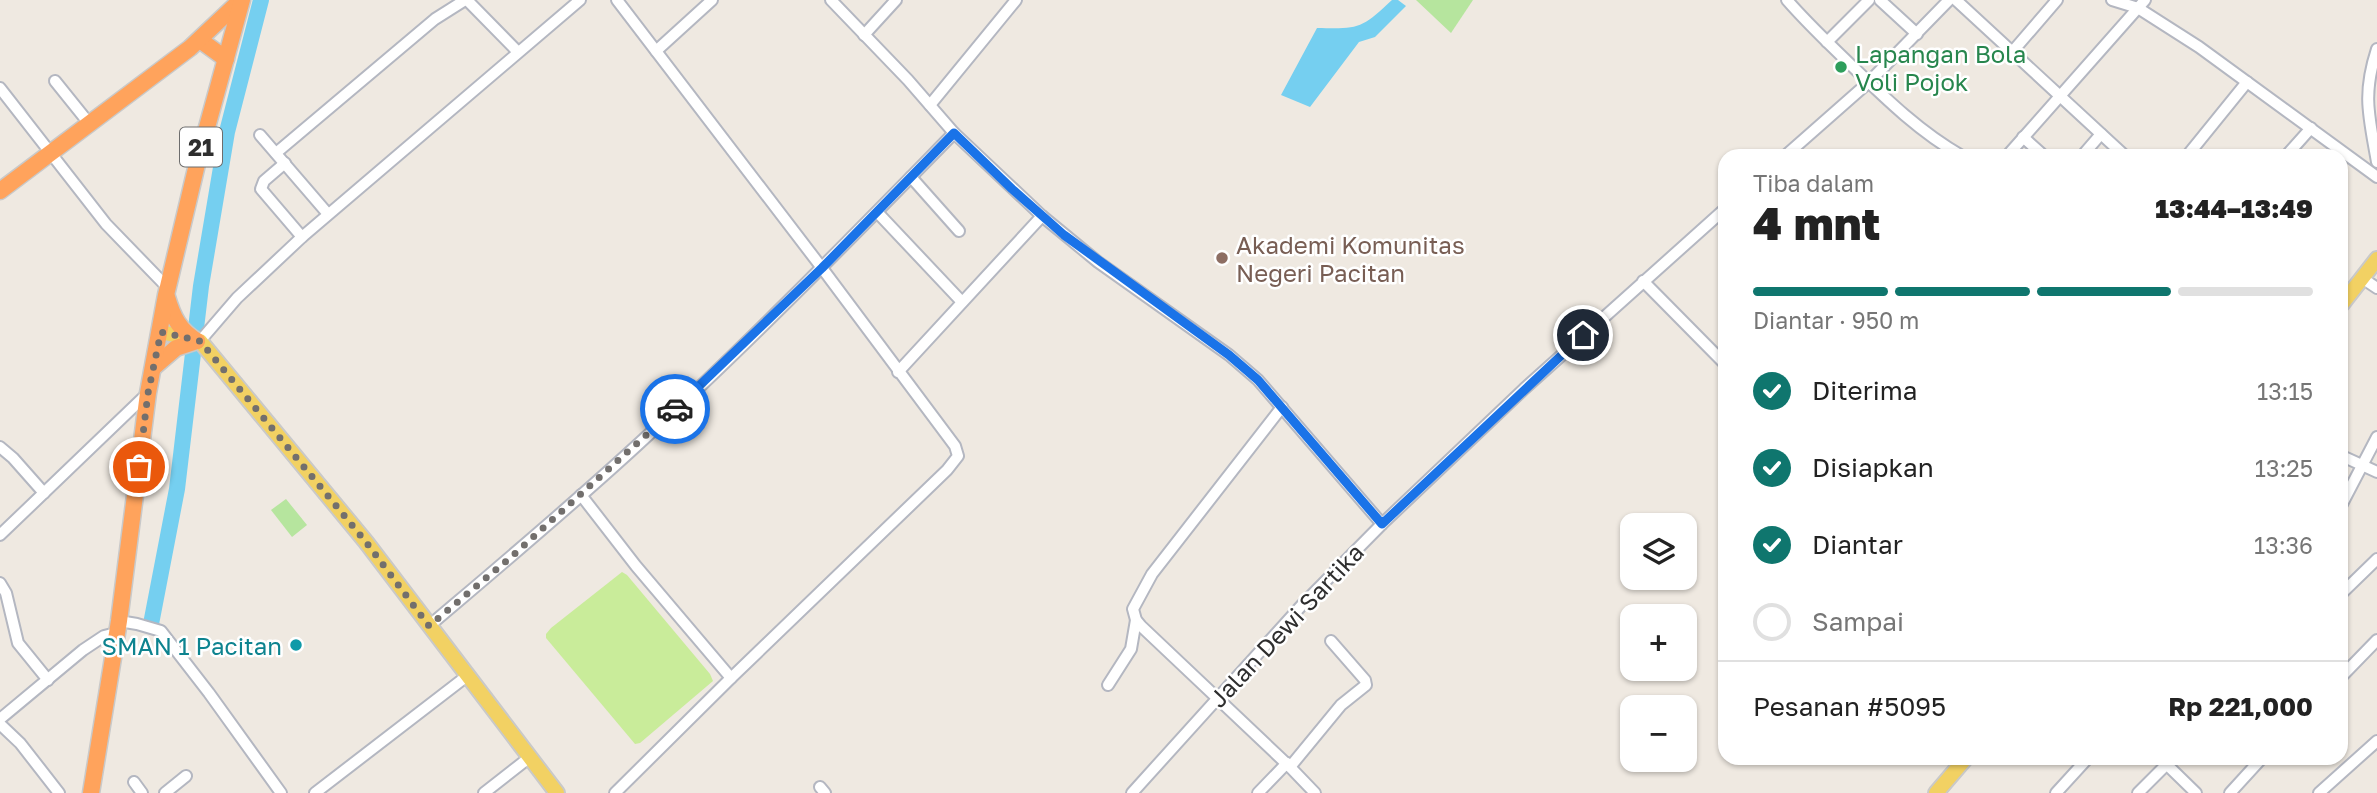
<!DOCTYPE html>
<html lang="id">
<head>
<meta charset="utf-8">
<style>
  :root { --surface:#fff; --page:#f6f6f6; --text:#222; --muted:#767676; --line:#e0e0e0; --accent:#0f766e }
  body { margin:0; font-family:"Golos Text",sans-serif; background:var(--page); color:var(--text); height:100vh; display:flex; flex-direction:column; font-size:26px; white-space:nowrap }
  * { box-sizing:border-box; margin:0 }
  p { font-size:23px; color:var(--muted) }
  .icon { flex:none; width:38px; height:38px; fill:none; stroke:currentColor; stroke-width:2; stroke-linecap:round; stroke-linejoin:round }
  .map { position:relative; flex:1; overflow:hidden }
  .details { position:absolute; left:1718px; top:149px; width:630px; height:616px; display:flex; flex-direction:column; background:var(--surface); border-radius:21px; box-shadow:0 2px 5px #0004 }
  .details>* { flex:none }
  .tools { position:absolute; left:1620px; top:513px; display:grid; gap:14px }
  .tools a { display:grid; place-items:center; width:77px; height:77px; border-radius:14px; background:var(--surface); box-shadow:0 2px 5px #0004; font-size:35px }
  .pin { position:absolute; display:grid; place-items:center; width:60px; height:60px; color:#fff; margin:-30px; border:4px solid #fff; border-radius:50%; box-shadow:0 2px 7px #0007 }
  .courier { position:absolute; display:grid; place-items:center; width:70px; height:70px; margin:-35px; border:5px solid #1a73e8; border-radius:50%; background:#fff; color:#222; box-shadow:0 2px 9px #0007 }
  .headline em { font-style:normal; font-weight:800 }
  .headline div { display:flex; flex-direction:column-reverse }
  .headline { display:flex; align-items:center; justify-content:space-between; height:119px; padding:0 35px }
  h1 { font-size:46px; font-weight:800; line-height:52px }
  .bar { display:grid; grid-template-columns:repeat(4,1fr); gap:10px 7px; align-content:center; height:84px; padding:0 35px }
  .bar i { height:9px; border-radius:5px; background:var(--line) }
  .bar .active { background:var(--accent) }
  .bar p { grid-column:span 4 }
  .line { display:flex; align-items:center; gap:18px; padding:0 35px; border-top:2px solid var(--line) }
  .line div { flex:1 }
  ol { padding:0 35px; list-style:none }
  li { display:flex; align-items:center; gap:21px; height:77px }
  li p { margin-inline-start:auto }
  li .icon { padding:7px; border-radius:50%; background:var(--accent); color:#fff; stroke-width:4 }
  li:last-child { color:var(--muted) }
  li i { width:38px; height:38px; border:4px solid var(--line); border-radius:50% }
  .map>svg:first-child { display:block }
</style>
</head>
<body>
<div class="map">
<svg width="2377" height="793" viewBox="0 0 2377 793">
  <rect width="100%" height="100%" fill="#efe9e1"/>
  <g fill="#b6e59e">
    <path d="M1416 0H1473L1451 33Z"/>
    <path d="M286 499 307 525 292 537 271 510Z"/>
  </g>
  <path fill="#c9ec9a" d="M622 572 627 575 710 674 713 681 640 743 635 744 546 638V634L551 628Z"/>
  <path fill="#75cff0" d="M1392 0H1398L1406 6 1375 37 1359 42 1310 107 1281 95 1317 28C1359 29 1361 29 1392 0Z"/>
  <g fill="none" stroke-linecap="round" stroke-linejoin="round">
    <path stroke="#75cff0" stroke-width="16" d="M151 624 177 489 201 286 227 132 261 0"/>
    <defs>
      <g id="minor">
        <path d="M467 0 518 52"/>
        <path d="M617 0 822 268 955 446 958 456 947 470 731 678"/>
        <path d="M831 0 908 80 954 133 1042 216 1098 262 1229 355 1258 380 1382 524"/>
        <path d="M1787 0C1807 23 1830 45 1852 66 1886 99 1921 133 1962 156"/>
        <path d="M1880 0 1917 34"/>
        <path d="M1956 0 2125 156"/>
        <path d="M2112 0 2138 8 2199 47 2377 177"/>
        <path d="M864 35 896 0"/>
        <path d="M1827 42 1869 0"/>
        <path d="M2377 49C2362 95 2369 116 2377 162"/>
        <path d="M656 51 712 0"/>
        <path d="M2013 51 2057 0"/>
        <path d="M55 81 88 122"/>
        <path d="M0 88 106 224 168 288"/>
        <path d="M930 105 1016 0"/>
        <path d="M260 135 328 214"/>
        <path d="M2023 137 2044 156"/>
        <path d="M276 153 435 19 465 0"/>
        <path d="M1785 156 1869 82 1949 0"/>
        <path d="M2007 156 2145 0"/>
        <path d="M2082 156 2101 134"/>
        <path d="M2187 156 2247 82"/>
        <path d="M2286 156 2311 128"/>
        <path d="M285 163 264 181 261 189 302 237"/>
        <path d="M911 177 959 231"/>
        <path d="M877 212 962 302"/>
        <path d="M2362 278 2377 288"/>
        <path d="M1643 281 1726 365"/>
        <path d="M200 341 237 298 302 237 580 0"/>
        <path d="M898 372 1042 216"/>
        <path d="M1282 407 1152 574 1133 609 1136 620 1141 626 1290 767 1315 793"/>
        <path d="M0 447 13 458 44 493"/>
        <path d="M2342 456 2377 472"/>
        <path d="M581 495 636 566 731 678 615 793"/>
        <path d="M2342 504 2377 437"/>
        <path d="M0 535 148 393"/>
        <path d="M0 583 6 593 18 643 48 680"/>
        <path d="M2342 593 2377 559"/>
        <path d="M119 621 137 624 161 631 209 693 281 793"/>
        <path d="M429 626C502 564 575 503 645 438 752 340 853 236 954 133"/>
        <path d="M2342 676 2377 640"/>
        <path d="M1108 685 1131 649 1136 620"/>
        <path d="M0 719 83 650 104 636 116 633"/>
        <path d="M0 724 20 743 59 793"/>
        <path d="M2160 758 2196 793"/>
        <path d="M1290 767 1341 705 1366 685 1365 680 1331 641"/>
        <path d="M134 782 142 793"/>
        <path d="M820 787 825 793"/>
        <path d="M165 793 186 776"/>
        <path d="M315 793 467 676"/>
        <path d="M484 793 530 757"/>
        <path d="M1132 793 1302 605 1382 524 1524 389 1726 208"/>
        <path d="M1258 793 1287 763"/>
        <path d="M2056 793 2088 758"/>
        <path d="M2138 793 2173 758"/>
        <path d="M2230 793 2262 758"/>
        <path d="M2319 793 2377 741"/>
      </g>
      <g id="major">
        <path d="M2342 304 2377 259"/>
        <path d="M161 332 200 341 366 542 557 793"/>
        <path d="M1936 793 1966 758"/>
      </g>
      <g id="highway">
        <path d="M200 40 226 59"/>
        <path d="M0 191 190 48 241 0"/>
        <path d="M167 297C173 317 179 330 197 341"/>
        <path d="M154 367 176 348 197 341"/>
        <path d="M91 793 119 621 148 393 166 295 198 160 242 0"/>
      </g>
    </defs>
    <use href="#minor" stroke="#b4b7c1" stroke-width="14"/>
    <use href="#major" stroke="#c9c9c9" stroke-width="18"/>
    <use href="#highway" stroke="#c9c9c9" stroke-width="19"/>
    <use href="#minor" stroke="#fff" stroke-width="10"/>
    <use href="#major" stroke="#f2d163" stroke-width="14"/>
    <use href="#highway" stroke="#ffa35c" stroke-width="16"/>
  </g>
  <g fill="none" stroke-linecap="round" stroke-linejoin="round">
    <path stroke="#726f6d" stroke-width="7" stroke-dasharray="0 12.6" d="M139 467 148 393 161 332 200 341 366 542 429 626 511 557 675 409"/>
    <path stroke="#1a73e8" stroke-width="9" d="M675 409 822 268 954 133 1012 189 1064 235 1229 355 1258 380 1382 524 1583 335"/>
  </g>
  <circle fill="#2e9e5b" stroke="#fff" stroke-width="2.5" cx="1841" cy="67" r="7"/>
  <circle fill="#8d6e63" stroke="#fff" stroke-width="2.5" cx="1222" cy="258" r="7"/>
  <circle fill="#0f9aa8" stroke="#fff" stroke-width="2.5" cx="296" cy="645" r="7"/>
  <g text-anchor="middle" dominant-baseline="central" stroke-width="5" stroke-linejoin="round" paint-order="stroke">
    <rect fill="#fff" stroke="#6d6d6d" stroke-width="2" x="180" y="127.5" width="42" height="39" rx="5"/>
    <g font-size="23" font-weight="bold" fill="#2e2e2e">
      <text x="201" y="147">21</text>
    </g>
    <g font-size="24" fill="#27864d" stroke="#fff" text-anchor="start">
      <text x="1855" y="53">Lapangan Bola<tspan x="1855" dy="28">Voli Pojok</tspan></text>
    </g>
    <g font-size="24" fill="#785e54" stroke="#fff" text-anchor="start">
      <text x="1236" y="244">Akademi Komunitas<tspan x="1236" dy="28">Negeri Pacitan</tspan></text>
    </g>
    <g font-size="24" fill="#2e2e2e" stroke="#fff">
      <text transform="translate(1286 625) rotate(-47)">Jalan Dewi Sartika</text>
    </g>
    <g font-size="24" fill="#0d838f" stroke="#fff" text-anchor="end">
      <text x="282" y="645">SMAN 1 Pacitan</text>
    </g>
  </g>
</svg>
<div class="tools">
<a><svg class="icon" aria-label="layers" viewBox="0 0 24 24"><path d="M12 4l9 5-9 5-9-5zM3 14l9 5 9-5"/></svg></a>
<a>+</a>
<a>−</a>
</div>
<div class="pin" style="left:139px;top:467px;background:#ea580c"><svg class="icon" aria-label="bag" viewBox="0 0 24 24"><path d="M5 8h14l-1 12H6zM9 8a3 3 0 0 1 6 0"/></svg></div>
<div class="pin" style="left:1583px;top:335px;background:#1f2937"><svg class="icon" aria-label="home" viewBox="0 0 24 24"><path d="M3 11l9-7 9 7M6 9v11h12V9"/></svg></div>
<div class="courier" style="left:675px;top:409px"><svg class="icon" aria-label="car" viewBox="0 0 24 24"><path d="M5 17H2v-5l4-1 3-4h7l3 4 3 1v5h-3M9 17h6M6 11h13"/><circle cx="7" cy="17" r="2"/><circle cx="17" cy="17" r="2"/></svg></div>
<section class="details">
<div class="headline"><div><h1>4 mnt</h1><p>Tiba dalam</p></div><em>13:44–13:49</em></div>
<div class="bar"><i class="active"></i><i class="active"></i><i class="active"></i><i></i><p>Diantar · 950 m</p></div>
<ol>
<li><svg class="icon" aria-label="check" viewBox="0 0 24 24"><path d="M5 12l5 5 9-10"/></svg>Diterima<p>13:15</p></li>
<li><svg class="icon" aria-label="check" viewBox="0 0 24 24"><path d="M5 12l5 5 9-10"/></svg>Disiapkan<p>13:25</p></li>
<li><svg class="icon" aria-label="check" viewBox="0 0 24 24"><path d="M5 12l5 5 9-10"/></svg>Diantar<p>13:36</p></li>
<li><i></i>Sampai</li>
</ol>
<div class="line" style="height:91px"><div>Pesanan #5095</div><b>Rp 221,000</b></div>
</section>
</div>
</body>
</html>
